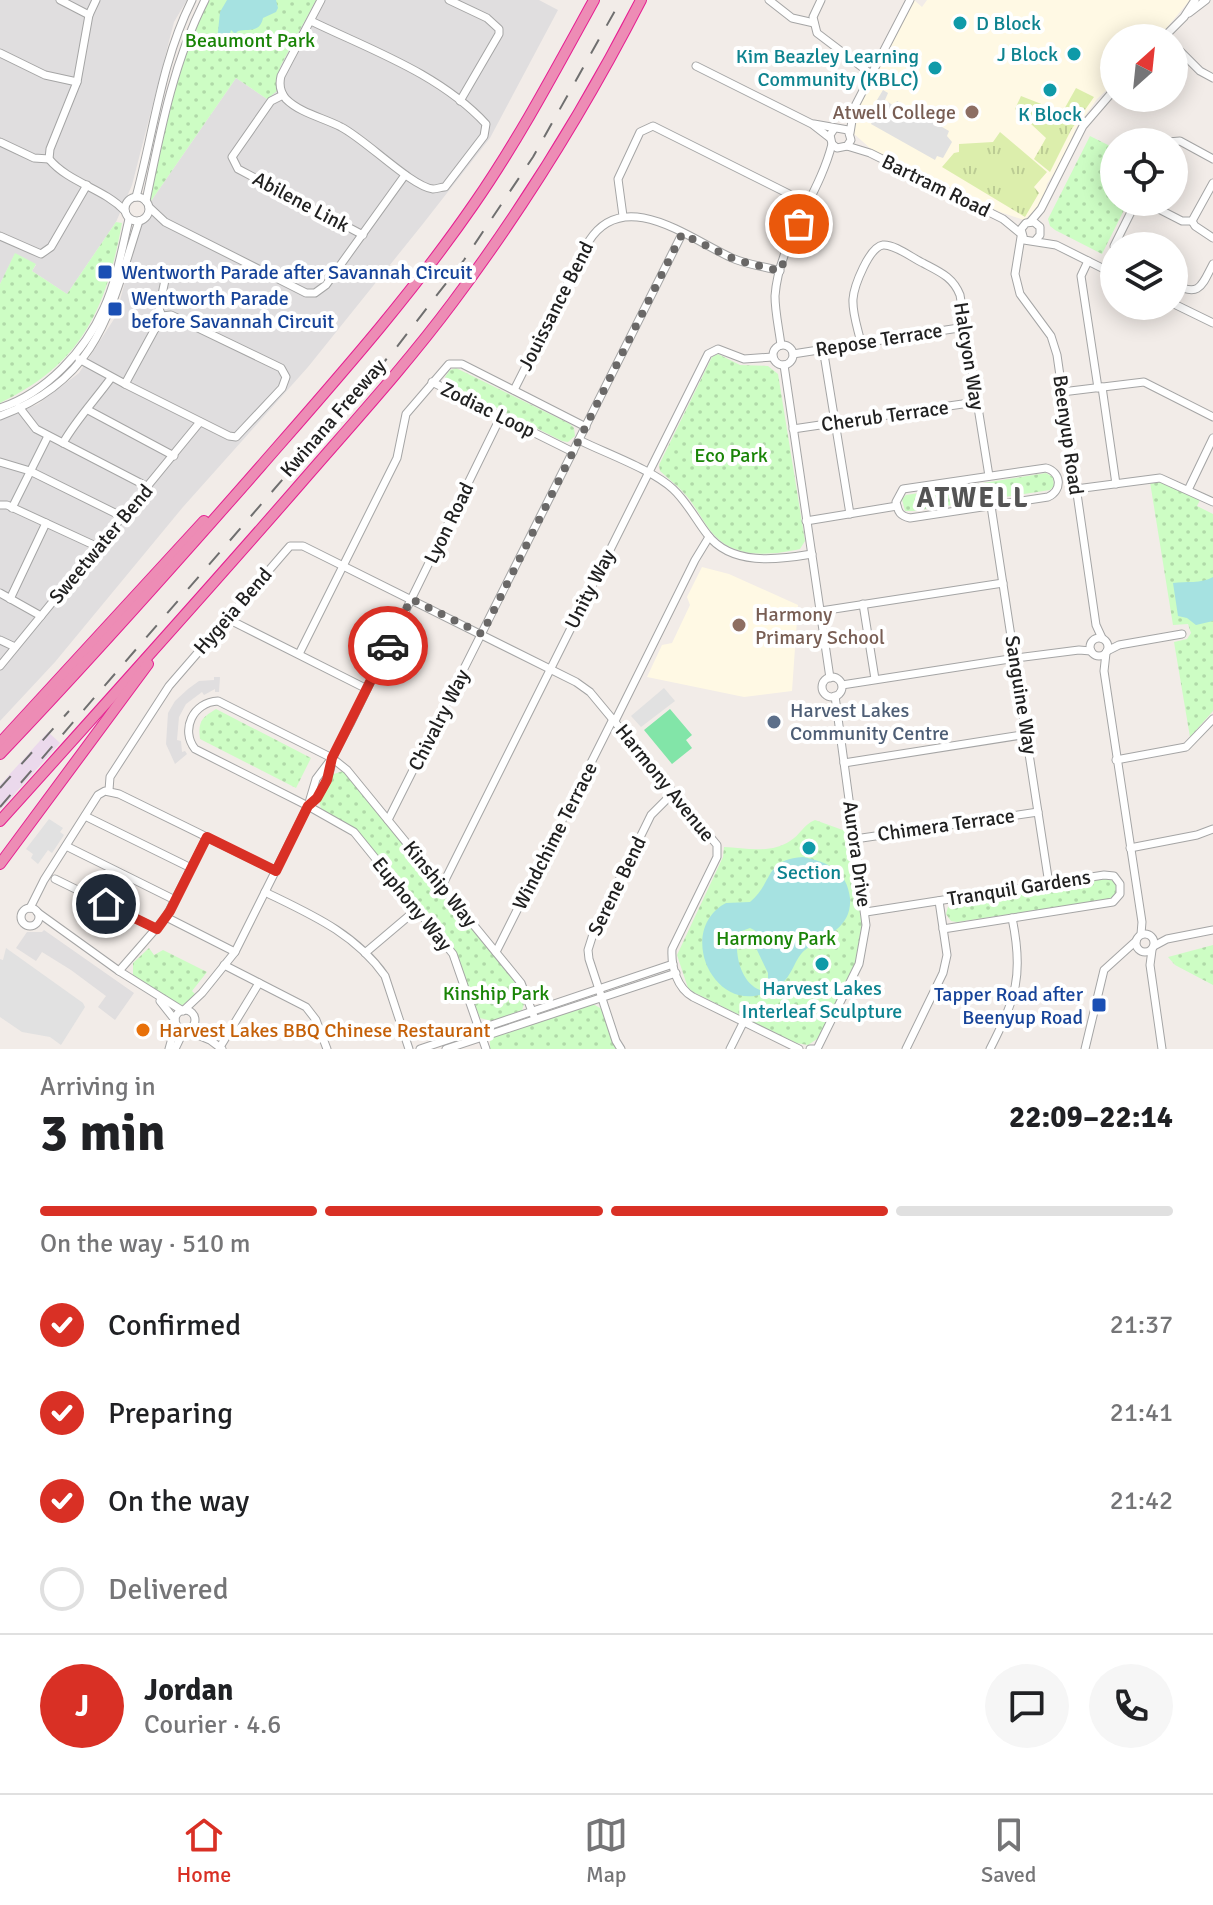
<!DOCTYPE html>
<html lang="en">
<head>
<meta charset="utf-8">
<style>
  :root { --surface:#fff; --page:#f6f6f6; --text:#202124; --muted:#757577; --line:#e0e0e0; --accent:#d93025 }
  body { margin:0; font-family:Signika,sans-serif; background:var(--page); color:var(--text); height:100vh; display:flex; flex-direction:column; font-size:30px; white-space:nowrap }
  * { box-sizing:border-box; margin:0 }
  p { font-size:26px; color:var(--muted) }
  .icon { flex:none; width:44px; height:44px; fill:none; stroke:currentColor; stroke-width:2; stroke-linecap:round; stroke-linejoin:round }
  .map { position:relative; height:1049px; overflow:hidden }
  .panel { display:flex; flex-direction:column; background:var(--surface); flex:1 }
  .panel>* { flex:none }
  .needle { width:52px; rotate:27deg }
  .controls { position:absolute; left:1100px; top:24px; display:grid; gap:16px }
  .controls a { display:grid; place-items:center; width:88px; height:88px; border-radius:50%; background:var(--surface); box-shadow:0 4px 20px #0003; font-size:40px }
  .pin { position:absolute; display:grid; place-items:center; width:68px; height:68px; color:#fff; margin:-34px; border:4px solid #fff; border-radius:50%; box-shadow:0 2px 8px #0007 }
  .courier { position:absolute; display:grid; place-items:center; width:80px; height:80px; margin:-40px; border:6px solid #d93025; border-radius:50%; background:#fff; color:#222; box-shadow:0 2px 10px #0007 }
  .summary em { font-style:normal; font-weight:700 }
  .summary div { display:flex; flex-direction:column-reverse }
  .summary { display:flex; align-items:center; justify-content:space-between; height:136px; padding:0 40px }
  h1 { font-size:52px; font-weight:700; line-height:60px }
  .bar { display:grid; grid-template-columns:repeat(4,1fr); gap:12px 8px; align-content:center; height:96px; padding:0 40px }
  .bar i { height:10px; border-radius:6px; background:var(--line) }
  .bar .current { background:var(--accent) }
  .bar p { grid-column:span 4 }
  .line { display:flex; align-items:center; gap:20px; padding:0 40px; border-top:2px solid var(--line) }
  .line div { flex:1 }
  .round { display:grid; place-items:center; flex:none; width:84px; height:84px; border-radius:42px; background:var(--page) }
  ol { padding:0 40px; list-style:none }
  li { display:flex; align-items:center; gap:24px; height:88px }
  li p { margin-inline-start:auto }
  li .icon { padding:8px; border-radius:50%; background:var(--accent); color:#fff; stroke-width:4 }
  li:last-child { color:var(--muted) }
  li i { width:44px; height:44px; border:4px solid var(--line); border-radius:50% }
  .tab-bar { display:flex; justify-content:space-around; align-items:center; height:112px; border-top:2px solid var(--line); background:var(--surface); font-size:22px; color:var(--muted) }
  .tab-bar a { display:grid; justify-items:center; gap:4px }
  .tab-bar .current { color:var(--accent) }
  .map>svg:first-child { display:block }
</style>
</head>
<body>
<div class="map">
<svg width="1213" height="1049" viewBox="0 0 1213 1049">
  <defs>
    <pattern id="grass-tufts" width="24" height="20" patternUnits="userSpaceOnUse" patternTransform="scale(2)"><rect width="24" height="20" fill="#dceeac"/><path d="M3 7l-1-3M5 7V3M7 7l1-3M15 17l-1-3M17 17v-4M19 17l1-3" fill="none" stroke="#bccc94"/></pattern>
    <pattern id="park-dots" width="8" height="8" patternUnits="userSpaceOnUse" patternTransform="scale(2)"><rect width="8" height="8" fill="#cdfdc4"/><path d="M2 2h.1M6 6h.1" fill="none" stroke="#b0d9a8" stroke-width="1.8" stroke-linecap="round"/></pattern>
  </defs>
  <rect width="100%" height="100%" fill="#f2ece8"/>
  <g fill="#e0dedf">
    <path d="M0 0H187L174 22 132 185 116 222 67 294 32 271 36 265 15 254 0 284Z"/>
    <path d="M316 0H539L558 10 490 138 422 225 308 367 183 507 55 662 0 721V420L38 404 79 373 116 316 136 239 151 201 236 78 267 99 278 87 277 78 280 67Z"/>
    <path d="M214 677H220L219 692H215V689L204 695 202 692 186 704 179 717 177 740 181 741 182 752 185 751 187 754 175 764 166 744 168 713 175 701 188 689 199 681 214 680Z"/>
    <path d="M44 930 134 993 115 1020 98 1007 106 996 71 970 42 952 36 961 16 948 27 932H42Z"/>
  </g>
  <g fill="#fff9e4">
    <path d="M914 0 922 7 927 0H1190L1158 38H1114V83L1097 99 1076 128 1062 161 1047 184 1044 198 1034 211 1024 220 1000 212 871 149 853 133 858 108Z"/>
    <path d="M702 567 729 574 798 605 792 691 744 697 647 677 662 645 672 643 690 605 687 597Z"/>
  </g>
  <path fill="#ebd9ec" d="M48 732 60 743 0 810V785Z"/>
  <g fill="url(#grass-tufts)">
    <path d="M1076 88 1094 97 1071 130 1050 172 1034 159 1046 138 1015 109 1021 96 1044 105 1040 112 1051 118 1055 110 1058 111 1054 119 1065 124 1069 117 1062 113Z"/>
    <path d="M1000 132 1047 172 1034 187 1039 193 1025 217 942 167 954 153 959 152V144L993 142Z"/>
  </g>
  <g fill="url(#park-dots)">
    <path d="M208 0H316L280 67 277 91 267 99 236 78 151 201 150 194C165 128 176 60 208 0Z"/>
    <path d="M1090 136 1114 148V202H1128L1102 254 1055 230 1050 226 1048 219Z"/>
    <path d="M116 222 122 223C106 309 82 364 0 403V284L15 253 36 264 32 271 67 294Z"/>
    <path d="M718 354 740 365 768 366 778 374 805 541 800 549C774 555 737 559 716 537 703 524 696 505 683 492 676 484 667 478 660 471L659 465 712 357Z"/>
    <path d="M456 368 570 424 574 428 575 436 568 442 562 441 449 384 445 377 450 370Z"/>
    <path d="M1046 473 1053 477 1054 486 1050 490 913 511H905L902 499 906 495Z"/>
    <path d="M1159 481 1200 500 1197 506 1213 514V711L1190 737 1174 642 1187 639 1191 633 1188 624 1173 625 1150 482Z"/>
    <path d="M216 709 311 758 296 788 200 739C198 722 201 718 216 709Z"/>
    <path d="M343 771 521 987 525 1001 522 1010 492 1021 480 1018 456 953 359 833 321 809 319 800 331 775Z"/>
    <path d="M815 820 851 833 864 928 860 957 825 1028 817 1039 808 1045 796 1043 693 992 688 988 677 955 723 857 724 847C745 848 771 854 790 841 800 835 803 825 815 820Z"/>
    <path d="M1106 878 1116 882 1118 891 1112 899 957 922 951 921 946 914 948 907 955 902Z"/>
    <path d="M1213 945V985L1175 965 1168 957Z"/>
    <path d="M149 948 154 955 163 950 207 972 192 991 196 995 181 1006 133 975V963Z"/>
    <path d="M591 1003 602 1009 618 1049H490V1039L495 1034Z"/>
  </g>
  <path fill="#82e5a8" d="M670 709 692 735 686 740 692 748 672 764 644 730Z"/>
  <g fill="#e1e1e1">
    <path d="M883 90 888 93 885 100 894 106 897 101 949 131 947 136 952 142 943 158 937 156 935 160 871 124 874 118 868 115Z"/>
    <path d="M664 688 675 701 641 727 631 716Z"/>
    <path d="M49 819 63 828 60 832 64 835 52 853 48 850 38 864 31 858 33 854 26 849Z"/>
    <path d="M6 948 83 1003 85 1007 61 1045 50 1037 22 1032 0 1017V959L3 960Z"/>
  </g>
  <g fill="#a6e2e1" fill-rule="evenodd">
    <path d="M227 0H276L278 8 276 12 263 18C260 32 251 29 238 31L235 34 231 30 228 41 223 45 217 41 220 12Z"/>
    <path d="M1213 577V621L1196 625 1187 618 1178 616 1173 583C1186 581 1201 584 1213 577Z"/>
    <path d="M803 857C827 862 847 870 850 898 852 926 829 935 809 947 790 958 797 983 763 994 711 1011 677 929 726 903L750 902C773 884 764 859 803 857ZM750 928 758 932 757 950 768 973V983L760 990C740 983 733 950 739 932Z"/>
  </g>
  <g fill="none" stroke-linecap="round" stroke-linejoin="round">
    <defs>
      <g id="minor">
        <path d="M60 0 89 15"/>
        <path d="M96 0 89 15 77 82 50 149 49 159C69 183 103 188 125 211"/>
        <path d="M449 0 487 18 499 29V34L460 101"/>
        <path d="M769 0 792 18 814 23"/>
        <path d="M821 0 813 17 817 33 871 74"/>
        <path d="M1189 13 1206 0"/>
        <path d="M311 21C371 50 440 74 486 124L484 136 445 187C441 187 437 189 433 189 412 187 365 139 341 127 324 118 300 113 286 99 280 92 279 84 281 76L321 0"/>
        <path d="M1163 38 1184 17 1195 0"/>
        <path d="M1174 45 1200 71 1213 78"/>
        <path d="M0 53 45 75 77 82"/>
        <path d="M696 66 812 124 830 138"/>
        <path d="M283 95 271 101 232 157 238 169 363 235"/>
        <path d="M814 124 848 130 851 140 847 146 837 148 832 144 830 135 834 129"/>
        <path d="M850 133 854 108 910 0"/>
        <path d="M0 142 34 158 49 159"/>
        <path d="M1168 142 1180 141 1213 159"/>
        <path d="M847 146 870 153 1003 219 1020 233"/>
        <circle cx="137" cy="209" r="12"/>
        <path d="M136 197C154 131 161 62 192 0"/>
        <path d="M146 201C160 133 173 63 205 0"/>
        <path d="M1145 202 1182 221H1192L1213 183"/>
        <path d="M149 207 165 222 306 293H315L326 285 405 175"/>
        <path d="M623 216 618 179 640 132 653 126 809 204"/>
        <path d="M1192 221 1195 226 1213 238"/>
        <path d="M1030 222 1041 209 1083 126 1114 90"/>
        <path d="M0 236 41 254 51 247 87 185"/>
        <path d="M1021 237 1015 274 1020 294 1051 336 1057 355 1096 625 1102 638"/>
        <path d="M1035 241 1040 235V227L1034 222 1026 223 1021 229 1024 240 1056 245 1114 274"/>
        <path d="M1114 246 1136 202"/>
        <path d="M1088 261 1081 276 1098 388"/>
        <path d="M1174 284C1200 298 1202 285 1213 264"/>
        <path d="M1174 304 1213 323"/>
        <path d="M861 343C858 329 852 313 853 299 854 286 869 247 883 245 895 244 912 258 923 263 940 272 953 277 960 295L989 476"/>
        <circle cx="783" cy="355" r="10"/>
        <path d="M781 345C779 329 775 312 775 296 779 241 819 196 832 144"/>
        <path d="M823 348 850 514"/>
        <path d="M793 354 965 327"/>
        <path d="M79 359 125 384 162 316 159 309 165 280"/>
        <path d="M784 365 830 678"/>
        <path d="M432 382 573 452"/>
        <path d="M125 384 229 436 236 437 282 388 286 377 281 368 171 315 162 316"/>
        <path d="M1102 387 1116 484"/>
        <path d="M514 390 589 241C624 186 690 239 732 258 747 265 764 266 780 271"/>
        <path d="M1062 392 1144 382 1213 417"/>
        <path d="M19 407 36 429 148 487"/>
        <path d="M0 408C46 393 85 351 104 308 117 280 122 248 129 219"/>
        <path d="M88 410 174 456"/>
        <path d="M0 416C99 379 110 311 139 221"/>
        <path d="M793 429 976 402"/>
        <path d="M579 440C605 453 653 470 673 489 687 502 696 520 707 534 731 566 777 560 812 554"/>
        <path d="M63 443C76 420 95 400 111 378"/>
        <path d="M0 462 30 471 123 517"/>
        <path d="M1046 468C1061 472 1063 490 1048 497L910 518C900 516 898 512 896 502L903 489Z"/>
        <path d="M1076 489 1160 478 1213 502"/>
        <path d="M1188 490 1213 438"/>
        <path d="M0 505H7L98 547"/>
        <path d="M991 506 1049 884"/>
        <path d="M12 508 48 436"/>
        <path d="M806 521 897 506"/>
        <path d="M0 593 41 616"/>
        <path d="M10 599 46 523"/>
        <path d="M863 604 875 679"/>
        <path d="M821 611 1003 583"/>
        <path d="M228 619 367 689"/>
        <circle cx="1099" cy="647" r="9"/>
        <path d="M0 640 15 647"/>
        <path d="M1107 651 1119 645 1182 634"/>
        <path d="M1106 653 1104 671 1142 922 1141 934"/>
        <path d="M299 654 397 458 406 414 449 364H462L586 427"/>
        <path d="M0 666 200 422"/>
        <circle cx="832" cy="687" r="10"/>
        <path d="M842 685 1016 658 1079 650 1091 651"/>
        <path d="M615 721 695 560 709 537"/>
        <path d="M1116 760 1186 747 1213 719"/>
        <path d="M844 763 1028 734"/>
        <path d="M109 790 110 777 169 686 283 554 290 546H303L576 682 590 692 717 845V857L672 949C671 967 677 988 693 997L799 1049"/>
        <path d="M309 805C322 793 331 776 332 758"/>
        <path d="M85 816 191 868"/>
        <path d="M388 820 682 234"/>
        <path d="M855 839 1038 812"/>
        <path d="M66 846 175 900"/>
        <path d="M1130 848 1197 835 1213 829"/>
        <path d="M55 879 157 929"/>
        <path d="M442 886 708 354 718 349 744 359 773 357"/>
        <path d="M265 892C310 914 355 933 385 976L409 1049"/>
        <path d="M30 908 44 880 98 795 105 791 119 794 276 871"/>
        <circle cx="30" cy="917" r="9"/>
        <path d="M37 912 119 971 183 1011"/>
        <path d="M866 912 1104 875 1114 876 1120 884V894L1113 902 943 929"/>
        <path d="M166 917 235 952"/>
        <circle cx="1145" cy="943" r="9"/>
        <path d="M1154 946 1167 939 1213 930"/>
        <path d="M1152 950 1150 965 1162 1049"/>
        <path d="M496 952 613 719"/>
        <path d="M365 953 417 909"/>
        <path d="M224 965 306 1007 316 1020 327 1049"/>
        <path d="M119 971 166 917 207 837"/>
        <path d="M160 1001 175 1020"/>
        <path d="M184 1010 202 993 235 952 308 806 316 779 332 758 350 724 501 416"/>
        <circle cx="185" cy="1020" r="10"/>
        <path d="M186 1030 210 1040 222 1049"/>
        <path d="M220 1047 259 983"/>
        <path d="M169 1049 176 1024"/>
        <path d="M175 1049 184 1030"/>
        <path d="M420 1049 673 964"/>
        <path d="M446 1049 676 973"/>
        <path d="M486 1049 453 954 354 832 308 806 195 749C180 730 193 702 218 701L332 758 347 770 521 983 535 1019"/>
        <path d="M621 1049 616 1041 589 959 588 950 594 931 651 815 674 792"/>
        <path d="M730 1049 744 1021"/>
        <path d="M810 1049H817L859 964 866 925 835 696"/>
        <path d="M906 1049 943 973 947 955 939 901"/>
        <path d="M990 1049C1016 998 1024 975 1012 918"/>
        <path d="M1085 1049 1104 970 1136 941"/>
      </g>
      <g id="highway">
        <path d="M0 743 204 521"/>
        <path d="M0 754C89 661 175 564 260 467 335 381 410 297 474 204 519 139 556 69 594 0"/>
        <path d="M0 821C101 709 202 597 301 483 353 423 406 365 453 302 524 207 587 105 641 0"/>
        <path d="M0 864 148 664"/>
      </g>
    </defs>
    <use href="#minor" stroke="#a5a5a5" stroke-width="9"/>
    <use href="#highway" stroke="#e61f92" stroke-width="12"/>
    <use href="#minor" stroke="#fff" stroke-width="7"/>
    <use href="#highway" stroke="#ed8cb5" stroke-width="10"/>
    <g stroke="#6f6f6f" stroke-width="2" stroke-dasharray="16 16" stroke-linecap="butt">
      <path d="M0 788 69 711"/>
      <path d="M0 807 396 348 464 260 533 157 621 0"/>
    </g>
  </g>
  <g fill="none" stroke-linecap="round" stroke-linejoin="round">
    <path stroke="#6a6867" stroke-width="8" stroke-dasharray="0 14.4" d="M388 646 411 599 482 634 682 234 736 260 780 271 799 224"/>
    <path stroke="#d93025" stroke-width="10" d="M106 904 157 929 170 911 207 837 276 871 308 806 317 798 327 780 332 758 388 646"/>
  </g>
  <g fill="#0f9aa8" stroke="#fff" stroke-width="3">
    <circle cx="960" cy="23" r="8"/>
    <circle cx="1074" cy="54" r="8"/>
    <circle cx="935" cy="68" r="8"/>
    <circle cx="1050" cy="90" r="8"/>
    <circle cx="809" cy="848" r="8"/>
    <circle cx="822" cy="964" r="8"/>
  </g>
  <g fill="#8d6e63" stroke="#fff" stroke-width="3">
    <circle cx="972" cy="112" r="8"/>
    <circle cx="739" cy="625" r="8"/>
  </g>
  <g fill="#1a4fb4" stroke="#fff" stroke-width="3">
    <rect x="97" y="264" width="16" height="16" rx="4"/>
    <rect x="107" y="301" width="16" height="16" rx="4"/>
    <rect x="1091" y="997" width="16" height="16" rx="4"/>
  </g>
  <circle fill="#5c6f8a" stroke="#fff" stroke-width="3" cx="774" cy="722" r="8"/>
  <circle fill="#e8710a" stroke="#fff" stroke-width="3" cx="143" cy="1030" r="8"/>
  <g text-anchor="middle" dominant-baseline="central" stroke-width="8" stroke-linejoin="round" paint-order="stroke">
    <g font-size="20" fill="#0d838f" stroke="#fff">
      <text x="976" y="23" text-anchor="start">D Block</text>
      <text x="1058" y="54" text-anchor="end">J Block</text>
      <text x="919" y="56" text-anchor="end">Kim Beazley Learning<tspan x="919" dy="23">Community (KBLC)</tspan></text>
      <text x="1050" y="114">K Block</text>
      <text x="809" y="872">Section</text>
      <text x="822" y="988">Harvest Lakes<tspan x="822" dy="23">Interleaf Sculpture</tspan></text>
    </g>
    <g font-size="20" fill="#198406" stroke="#fff">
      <text x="250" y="40">Beaumont Park</text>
      <text x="731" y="455">Eco Park</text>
      <text x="776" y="938">Harmony Park</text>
      <text x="496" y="993">Kinship Park</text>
    </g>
    <g font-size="20" fill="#785e54" stroke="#fff" text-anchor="end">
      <text x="956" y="112">Atwell College</text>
      <text x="755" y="614" text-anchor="start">Harmony<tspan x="755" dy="23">Primary School</tspan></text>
    </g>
    <g font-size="20" fill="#212121" stroke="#fff">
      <text transform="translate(936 186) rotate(26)">Bartram Road</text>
      <text transform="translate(301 202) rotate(28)">Abilene Link</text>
      <text transform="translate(556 306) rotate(-63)">Jouissance Bend</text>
      <text transform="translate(879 340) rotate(-9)">Repose Terrace</text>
      <text transform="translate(969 356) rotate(81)">Halcyon Way</text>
      <text transform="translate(488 410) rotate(26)">Zodiac Loop</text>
      <text transform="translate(885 416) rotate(-8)">Cherub Terrace</text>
      <text transform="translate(333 418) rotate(-49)">Kwinana Freeway</text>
      <text transform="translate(1068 435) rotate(82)">Beenyup Road</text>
      <text transform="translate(449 523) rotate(-64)">Lyon Road</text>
      <text transform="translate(101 544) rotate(-50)">Sweetwater Bend</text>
      <text transform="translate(590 589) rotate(-63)">Unity Way</text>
      <text transform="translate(233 611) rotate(-49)">Hygeia Bend</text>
      <text transform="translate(1021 695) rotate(81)">Sanguine Way</text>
      <text transform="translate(439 720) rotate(-63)">Chivalry Way</text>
      <text transform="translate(665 783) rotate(51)">Harmony Avenue</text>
      <text transform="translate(946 825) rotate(-8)">Chimera Terrace</text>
      <text transform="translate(555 836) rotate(-63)">Windchime Terrace</text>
      <text transform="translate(857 854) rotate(82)">Aurora Drive</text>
      <text transform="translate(440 884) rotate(51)">Kinship Way</text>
      <text transform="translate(617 886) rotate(-64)">Serene Bend</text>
      <text transform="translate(1019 888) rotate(-9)">Tranquil Gardens</text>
      <text transform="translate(412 904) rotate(51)">Euphony Way</text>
    </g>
    <g font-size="20" fill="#164399" stroke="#fff" text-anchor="start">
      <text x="121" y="272">Wentworth Parade after Savannah Circuit</text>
      <text x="131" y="298">Wentworth Parade<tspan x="131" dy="23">before Savannah Circuit</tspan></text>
      <text x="1083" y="994" text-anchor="end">Tapper Road after<tspan x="1083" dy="23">Beenyup Road</tspan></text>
    </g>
    <g font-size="20" fill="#4e5e75" stroke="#fff" text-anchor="start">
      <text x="790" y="710">Harvest Lakes<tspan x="790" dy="23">Community Centre</tspan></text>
    </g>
    <g font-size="20" fill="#c56008" stroke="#fff" text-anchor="start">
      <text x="159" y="1030">Harvest Lakes BBQ Chinese Restaurant</text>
    </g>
    <g font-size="28" font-weight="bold" letter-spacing="2" fill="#545454" stroke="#fff">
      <text x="973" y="498">ATWELL</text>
    </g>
  </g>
</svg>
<div class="controls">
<a><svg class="needle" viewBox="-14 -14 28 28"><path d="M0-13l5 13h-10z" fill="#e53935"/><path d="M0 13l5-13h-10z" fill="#757577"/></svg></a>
<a><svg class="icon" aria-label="locate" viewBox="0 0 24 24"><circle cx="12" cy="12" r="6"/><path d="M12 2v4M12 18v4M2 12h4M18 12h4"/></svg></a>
<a><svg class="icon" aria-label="layers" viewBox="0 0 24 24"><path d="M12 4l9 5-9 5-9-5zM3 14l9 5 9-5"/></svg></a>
</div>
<div class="pin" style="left:799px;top:224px;background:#ea580c"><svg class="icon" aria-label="bag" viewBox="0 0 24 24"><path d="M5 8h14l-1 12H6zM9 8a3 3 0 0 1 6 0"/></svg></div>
<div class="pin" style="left:106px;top:904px;background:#1f2937"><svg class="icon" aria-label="home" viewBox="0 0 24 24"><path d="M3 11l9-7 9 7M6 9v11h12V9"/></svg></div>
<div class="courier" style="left:388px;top:646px"><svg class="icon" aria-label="car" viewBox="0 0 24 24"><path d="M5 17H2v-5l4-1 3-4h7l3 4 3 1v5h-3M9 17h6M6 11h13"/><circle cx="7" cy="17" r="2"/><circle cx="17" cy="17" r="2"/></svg></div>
</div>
<section class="panel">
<div class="summary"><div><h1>3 min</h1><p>Arriving in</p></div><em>22:09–22:14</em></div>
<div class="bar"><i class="current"></i><i class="current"></i><i class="current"></i><i></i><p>On the way · 510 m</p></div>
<ol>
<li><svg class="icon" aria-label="check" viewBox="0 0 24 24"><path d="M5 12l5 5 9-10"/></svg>Confirmed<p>21:37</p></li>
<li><svg class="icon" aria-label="check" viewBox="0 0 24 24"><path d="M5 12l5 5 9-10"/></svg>Preparing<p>21:41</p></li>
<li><svg class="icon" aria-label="check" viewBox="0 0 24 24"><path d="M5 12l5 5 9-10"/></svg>On the way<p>21:42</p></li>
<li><i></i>Delivered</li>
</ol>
<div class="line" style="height:144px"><b class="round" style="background:var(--accent);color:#fff">J</b><div><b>Jordan</b><p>Courier · 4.6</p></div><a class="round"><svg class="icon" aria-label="chat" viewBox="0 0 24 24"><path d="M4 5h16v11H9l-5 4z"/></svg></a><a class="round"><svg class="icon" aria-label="phone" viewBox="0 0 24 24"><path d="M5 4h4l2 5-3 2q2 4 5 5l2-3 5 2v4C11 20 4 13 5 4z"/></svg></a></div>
</section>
<nav class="tab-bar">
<a class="current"><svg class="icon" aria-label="home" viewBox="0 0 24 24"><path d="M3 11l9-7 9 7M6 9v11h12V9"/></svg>Home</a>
<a><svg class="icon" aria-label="map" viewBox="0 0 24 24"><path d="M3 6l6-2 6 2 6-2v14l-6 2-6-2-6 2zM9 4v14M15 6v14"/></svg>Map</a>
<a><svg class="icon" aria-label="saved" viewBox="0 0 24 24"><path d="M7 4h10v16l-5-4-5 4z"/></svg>Saved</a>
</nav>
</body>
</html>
